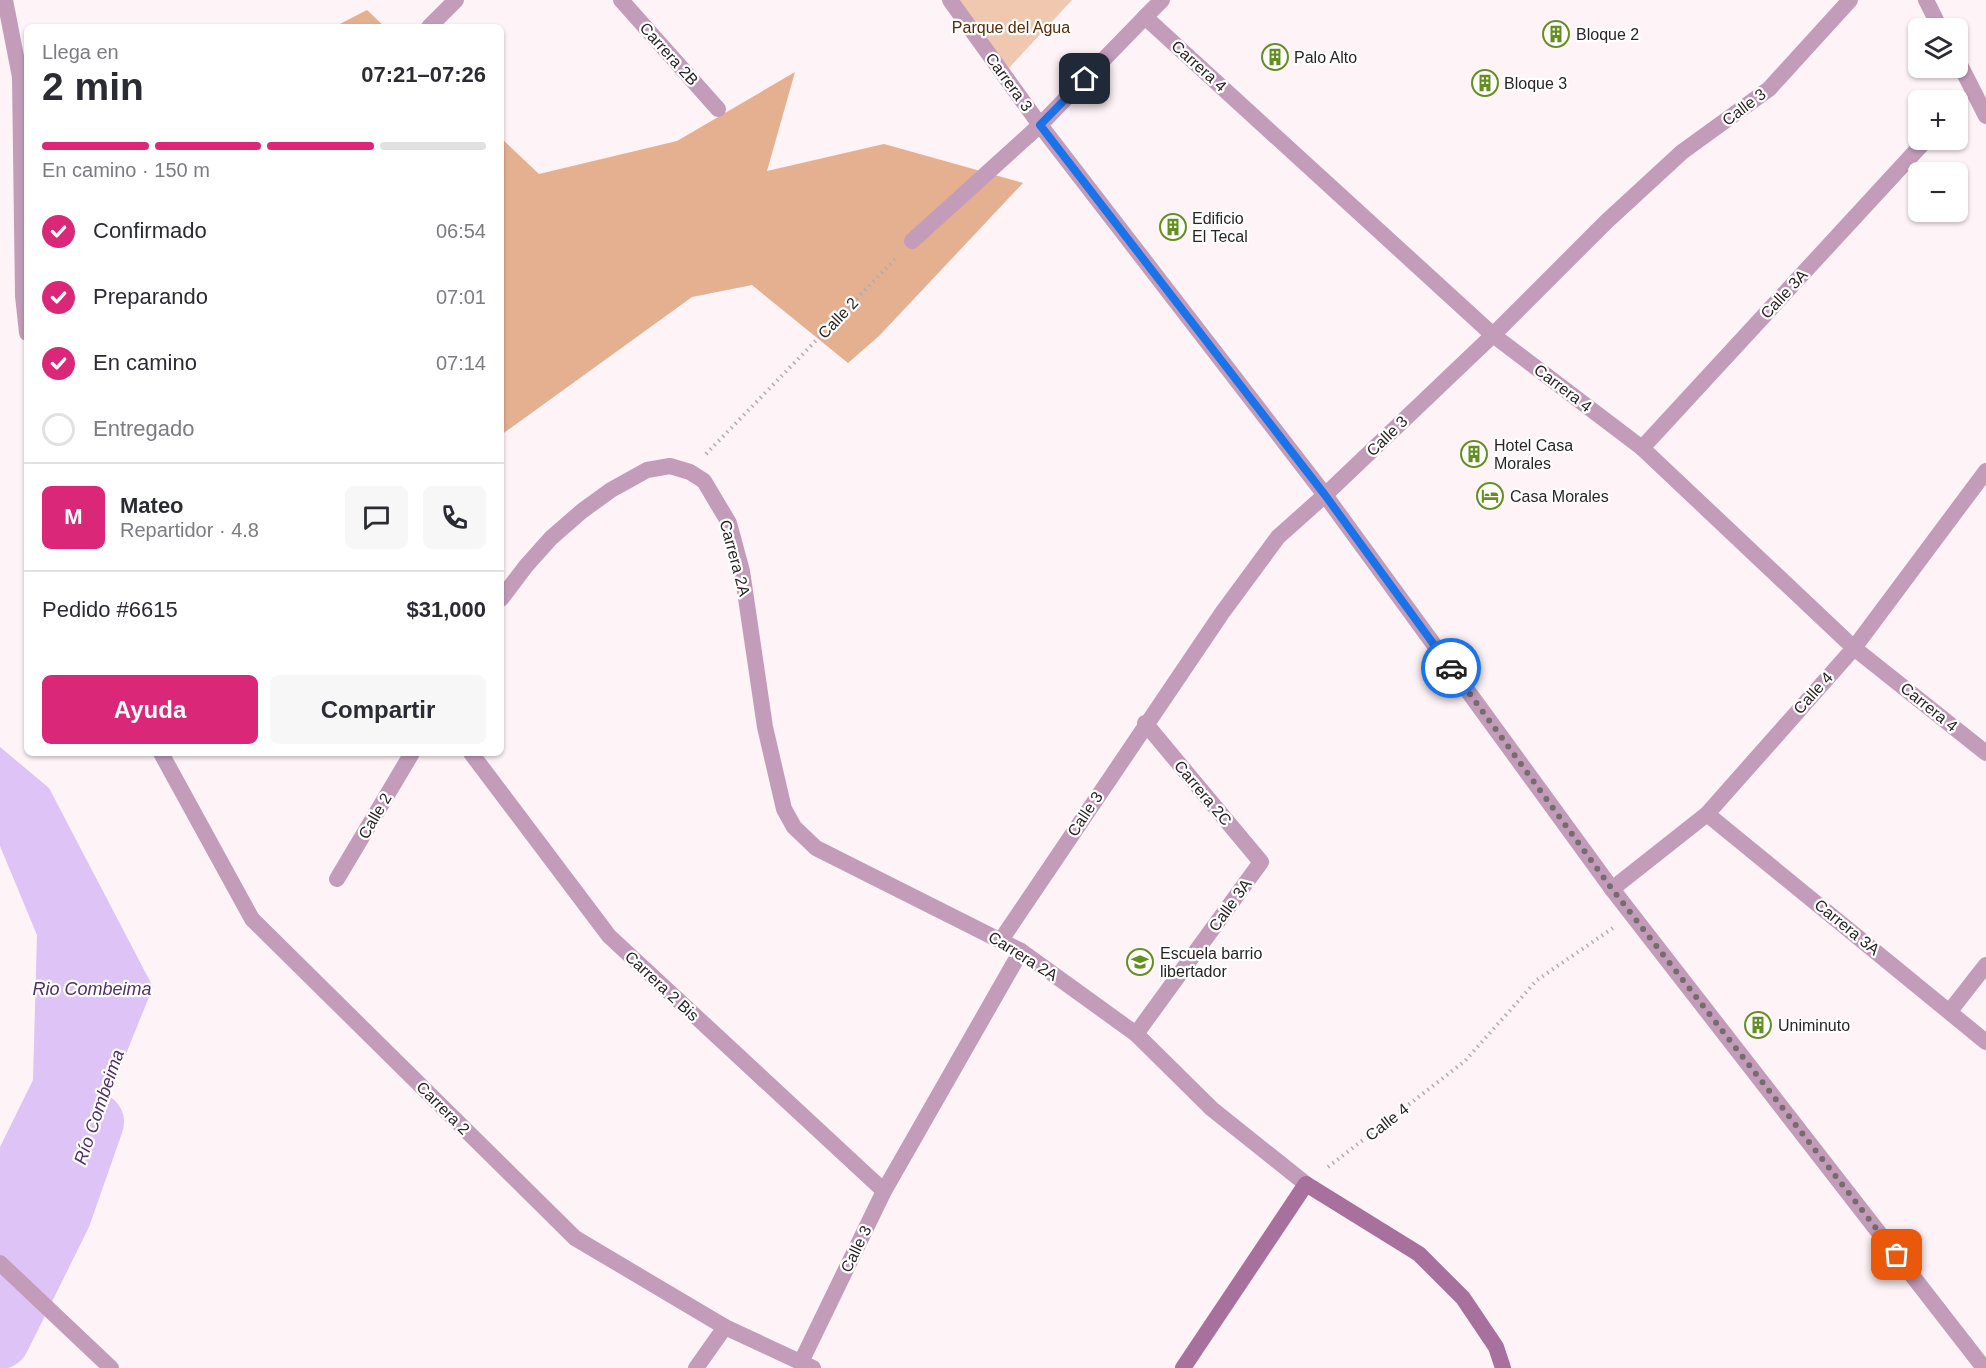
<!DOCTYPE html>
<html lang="es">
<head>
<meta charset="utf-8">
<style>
  :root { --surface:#fff; --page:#f7f7f7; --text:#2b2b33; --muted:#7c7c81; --line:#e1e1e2; --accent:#db2777 }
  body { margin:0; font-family:Arial,sans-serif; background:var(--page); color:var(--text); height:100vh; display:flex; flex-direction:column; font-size:22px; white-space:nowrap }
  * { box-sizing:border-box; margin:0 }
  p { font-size:20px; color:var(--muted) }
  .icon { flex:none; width:33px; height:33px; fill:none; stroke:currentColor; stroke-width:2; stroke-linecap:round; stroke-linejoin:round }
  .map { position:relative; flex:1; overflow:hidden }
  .sheet { position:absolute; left:24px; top:24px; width:480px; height:732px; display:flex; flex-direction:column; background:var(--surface); border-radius:9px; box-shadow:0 2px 4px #0004 }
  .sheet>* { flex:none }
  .fabs { position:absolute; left:1908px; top:18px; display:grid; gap:12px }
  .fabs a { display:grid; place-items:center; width:60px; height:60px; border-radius:9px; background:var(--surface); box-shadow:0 2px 4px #0004; font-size:30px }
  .pin { position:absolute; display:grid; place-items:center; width:51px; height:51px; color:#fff; margin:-26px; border-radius:12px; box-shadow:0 3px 9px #0006 }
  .courier { position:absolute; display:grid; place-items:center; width:60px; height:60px; margin:-30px; border:4px solid #1a73e8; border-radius:50%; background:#fff; color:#222; box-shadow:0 2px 8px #0007 }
  .head em { font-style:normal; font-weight:700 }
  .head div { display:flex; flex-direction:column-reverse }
  .head { display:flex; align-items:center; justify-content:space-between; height:102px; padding:0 18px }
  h1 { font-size:39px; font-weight:700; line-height:45px }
  .bar { display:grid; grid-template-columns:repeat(4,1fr); gap:9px 6px; align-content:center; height:72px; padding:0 18px }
  .bar i { height:8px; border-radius:4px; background:var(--line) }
  .bar .selected { background:var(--accent) }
  .bar p { grid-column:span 4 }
  .line { display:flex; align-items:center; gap:15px; padding:0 18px; border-top:2px solid var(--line) }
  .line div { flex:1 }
  .round { display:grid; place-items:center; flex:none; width:63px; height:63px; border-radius:9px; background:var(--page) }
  ol { padding:0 18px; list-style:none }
  li { display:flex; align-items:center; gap:18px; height:66px }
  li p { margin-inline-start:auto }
  li .icon { padding:6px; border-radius:50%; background:var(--accent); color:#fff; stroke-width:4 }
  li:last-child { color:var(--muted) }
  li i { width:33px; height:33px; border:3px solid var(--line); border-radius:50% }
  .action { display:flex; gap:12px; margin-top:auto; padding:12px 18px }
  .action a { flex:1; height:69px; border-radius:9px; background:var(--accent); color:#fff; font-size:24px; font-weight:700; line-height:69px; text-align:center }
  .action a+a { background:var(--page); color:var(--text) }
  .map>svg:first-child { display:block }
</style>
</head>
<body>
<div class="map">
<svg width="1986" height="1368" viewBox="0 0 1986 1368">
  <rect width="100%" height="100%" fill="#fef3f6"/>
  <path fill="#f0c8b0" d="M958 0H1072L1007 70Z"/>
  <g fill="#e5b090">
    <path d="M367 10 385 27H334Z"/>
    <path d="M795 72 767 171 884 144 1023 183 879 336 848 363 752 285 692 297 501 435V138L539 174 677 141Z"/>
  </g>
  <path fill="#dec3f6" d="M0 747 49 788 153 987 0 1366V1147L33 1080 37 935 0 846Z"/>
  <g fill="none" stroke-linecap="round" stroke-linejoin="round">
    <path stroke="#dec3f6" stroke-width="60" d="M0 1339 61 1216 94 1122"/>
    <g stroke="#b6abae" stroke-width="4" stroke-dasharray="1.5 4.5" stroke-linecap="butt">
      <path d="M706 454 895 259"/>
      <path d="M1328 1167 1465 1061 1537 980 1613 928"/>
    </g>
    <g stroke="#c39cba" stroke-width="16">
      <path d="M912 241 1040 125"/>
      <path d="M1001 940 1222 613 1278 537 1325 495"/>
      <path d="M1136 1034 1261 862 1145 723"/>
    </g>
    <g stroke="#c39cba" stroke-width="16">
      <path d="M621 0 718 109"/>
      <path d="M950 0 1040 125"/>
      <path d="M1926 0 1940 28"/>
      <path d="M1145 17 1162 0"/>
      <path d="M429 27 456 0"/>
      <path d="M1958 61 1986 116"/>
      <path d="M1642 448 1926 140"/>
      <path d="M1325 495 1493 335 1606 222 1682 152 1769 89 1850 0"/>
      <path d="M501 599 526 566 551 538 582 511 611 490 647 470 670 466 690 472 704 481 729 523 742 571 765 727 784 809 794 827 816 848 1021 951 1136 1034 1212 1109 1306 1184"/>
      <path d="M471 753 609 936 884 1191"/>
      <path d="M1707 814 1986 1042"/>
      <path d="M337 879 412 753"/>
      <path d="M1612 889 1707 814 1854 648 1986 471"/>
      <path d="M1950 1011 1986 965"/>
      <path d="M0 1263 111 1368"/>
      <path d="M801 1362 884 1191 1021 951"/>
      <path d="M696 1368 725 1327"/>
    </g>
    <g stroke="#c39cba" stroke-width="16">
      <path d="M5 0 20 77 23 296 27 333"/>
      <path d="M161 753 252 919 575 1238 725 1327 813 1368"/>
      <path d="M1984 1368 1612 889 1325 495 1040 125 1145 17 1493 335 1642 448 1854 648 1986 753"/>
    </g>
    <path stroke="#a8709c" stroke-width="16" d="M1183 1368 1306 1184 1419 1254 1463 1298 1496 1347 1503 1368"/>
  </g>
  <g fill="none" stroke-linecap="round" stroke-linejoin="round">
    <path stroke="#766c6e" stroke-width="6" stroke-dasharray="0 10.8" d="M1451 668 1612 889 1897 1255"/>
    <path stroke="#1a73e8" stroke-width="8" d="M1085 79 1040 125 1325 495 1451 668"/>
  </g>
  <defs>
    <symbol id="building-ring" viewBox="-11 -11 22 22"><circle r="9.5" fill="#fff" stroke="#638f21" stroke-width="1.5"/><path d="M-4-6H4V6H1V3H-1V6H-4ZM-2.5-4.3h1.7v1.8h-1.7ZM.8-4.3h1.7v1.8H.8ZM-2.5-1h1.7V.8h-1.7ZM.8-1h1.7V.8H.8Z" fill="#638f21"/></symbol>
    <symbol id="hotel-ring" viewBox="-11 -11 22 22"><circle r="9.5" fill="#fff" stroke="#638f21" stroke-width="1.5"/><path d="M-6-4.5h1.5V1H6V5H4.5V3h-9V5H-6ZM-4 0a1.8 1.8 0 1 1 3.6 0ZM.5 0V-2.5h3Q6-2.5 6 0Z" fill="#638f21"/></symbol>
    <symbol id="school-ring" viewBox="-11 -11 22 22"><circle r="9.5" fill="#fff" stroke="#638f21" stroke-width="1.5"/><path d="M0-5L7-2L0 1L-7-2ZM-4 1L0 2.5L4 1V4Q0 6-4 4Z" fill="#638f21"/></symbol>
  </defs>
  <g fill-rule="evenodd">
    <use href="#building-ring" x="1541" y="19" width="30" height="30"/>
    <use href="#building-ring" x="1260" y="42" width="30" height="30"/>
    <use href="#building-ring" x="1470" y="68" width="30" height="30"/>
    <use href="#building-ring" x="1158" y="212" width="30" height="30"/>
    <use href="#building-ring" x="1459" y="439" width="30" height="30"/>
    <use href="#hotel-ring" x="1475" y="481" width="30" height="30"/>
    <use href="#school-ring" x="1125" y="947" width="30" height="30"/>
    <use href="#building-ring" x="1743" y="1010" width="30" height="30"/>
  </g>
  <g text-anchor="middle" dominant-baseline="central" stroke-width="4.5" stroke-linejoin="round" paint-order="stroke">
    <g font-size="16" fill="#5a2a05" stroke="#fff">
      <text x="1011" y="27">Parque del Agua</text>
    </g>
    <g font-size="16" fill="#2c2325" stroke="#fff" text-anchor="start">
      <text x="1576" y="34">Bloque 2</text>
      <text x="1294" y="57">Palo Alto</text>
      <text x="1504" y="83">Bloque 3</text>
      <text x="1192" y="218">Edificio<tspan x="1192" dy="18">El Tecal</tspan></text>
      <text x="1494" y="445">Hotel Casa<tspan x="1494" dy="18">Morales</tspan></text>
      <text x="1510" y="496">Casa Morales</text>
      <text x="1160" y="953">Escuela barrio<tspan x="1160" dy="18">libertador</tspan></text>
      <text x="1778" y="1025">Uniminuto</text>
    </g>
    <g font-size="16" fill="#2c2325" stroke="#fff">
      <text transform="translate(669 54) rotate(48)">Carrera 2B</text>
      <text transform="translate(1199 66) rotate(42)">Carrera 4</text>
      <text transform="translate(1009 82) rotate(54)">Carrera 3</text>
      <text transform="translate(1744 107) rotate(-37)">Calle 3</text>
      <text transform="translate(1784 294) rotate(-47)">Calle 3A</text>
      <text transform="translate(838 318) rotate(-46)">Calle 2</text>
      <text transform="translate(1563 388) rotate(37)">Carrera 4</text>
      <text transform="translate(1387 436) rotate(-44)">Calle 3</text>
      <text transform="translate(735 558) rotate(75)">Carrera 2A</text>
      <text transform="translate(1813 693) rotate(-48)">Calle 4</text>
      <text transform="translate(1929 707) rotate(39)">Carrera 4</text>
      <text transform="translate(1203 793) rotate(50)">Carrera 2C</text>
      <text transform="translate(1085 814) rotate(-56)">Calle 3</text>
      <text transform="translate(375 816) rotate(-60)">Calle 2</text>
      <text transform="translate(1230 905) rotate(-54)">Calle 3A</text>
      <text transform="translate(1847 927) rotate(39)">Carrera 3A</text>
      <text transform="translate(1023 956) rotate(32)">Carrera 2A</text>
      <text transform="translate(662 986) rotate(43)">Carrera 2 Bis</text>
      <text transform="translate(443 1108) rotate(45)">Carrera 2</text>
      <text transform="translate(1387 1122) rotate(-38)">Calle 4</text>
      <text transform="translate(856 1249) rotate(-64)">Calle 3</text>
    </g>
    <g font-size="18" font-style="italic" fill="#522f6b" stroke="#fff">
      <text x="92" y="989">Rio Combeima</text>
      <text transform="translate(99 1107) rotate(-71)">Río Combeima</text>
    </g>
  </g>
</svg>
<div class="fabs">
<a><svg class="icon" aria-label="layers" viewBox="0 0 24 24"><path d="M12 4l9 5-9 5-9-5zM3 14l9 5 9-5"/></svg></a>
<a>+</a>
<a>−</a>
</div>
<div class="pin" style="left:1897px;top:1255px;background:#ea580c"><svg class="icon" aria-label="bag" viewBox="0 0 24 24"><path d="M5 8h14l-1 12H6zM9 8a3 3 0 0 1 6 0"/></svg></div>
<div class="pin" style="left:1085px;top:79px;background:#1f2937"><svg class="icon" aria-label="home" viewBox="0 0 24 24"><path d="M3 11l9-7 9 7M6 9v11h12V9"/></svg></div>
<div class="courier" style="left:1451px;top:668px"><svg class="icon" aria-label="car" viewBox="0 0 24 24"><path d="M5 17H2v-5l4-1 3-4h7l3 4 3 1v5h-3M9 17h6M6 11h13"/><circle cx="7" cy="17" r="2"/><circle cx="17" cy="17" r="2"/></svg></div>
<section class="sheet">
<div class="head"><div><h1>2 min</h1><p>Llega en</p></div><em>07:21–07:26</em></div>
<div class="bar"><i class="selected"></i><i class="selected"></i><i class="selected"></i><i></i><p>En camino · 150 m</p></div>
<ol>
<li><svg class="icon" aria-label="check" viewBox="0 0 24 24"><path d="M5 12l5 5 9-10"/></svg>Confirmado<p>06:54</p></li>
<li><svg class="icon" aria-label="check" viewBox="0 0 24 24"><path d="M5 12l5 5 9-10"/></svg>Preparando<p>07:01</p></li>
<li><svg class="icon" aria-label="check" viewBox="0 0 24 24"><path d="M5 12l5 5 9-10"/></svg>En camino<p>07:14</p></li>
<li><i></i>Entregado</li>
</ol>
<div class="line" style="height:108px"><b class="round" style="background:var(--accent);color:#fff">M</b><div><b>Mateo</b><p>Repartidor · 4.8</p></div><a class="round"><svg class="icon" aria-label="chat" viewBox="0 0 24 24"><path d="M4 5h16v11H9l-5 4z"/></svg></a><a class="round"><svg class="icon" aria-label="phone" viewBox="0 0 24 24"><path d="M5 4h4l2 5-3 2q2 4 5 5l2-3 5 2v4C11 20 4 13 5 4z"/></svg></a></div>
<div class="line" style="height:78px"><div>Pedido #6615</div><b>$31,000</b></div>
<div class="action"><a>Ayuda</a><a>Compartir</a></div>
</section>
</div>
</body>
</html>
